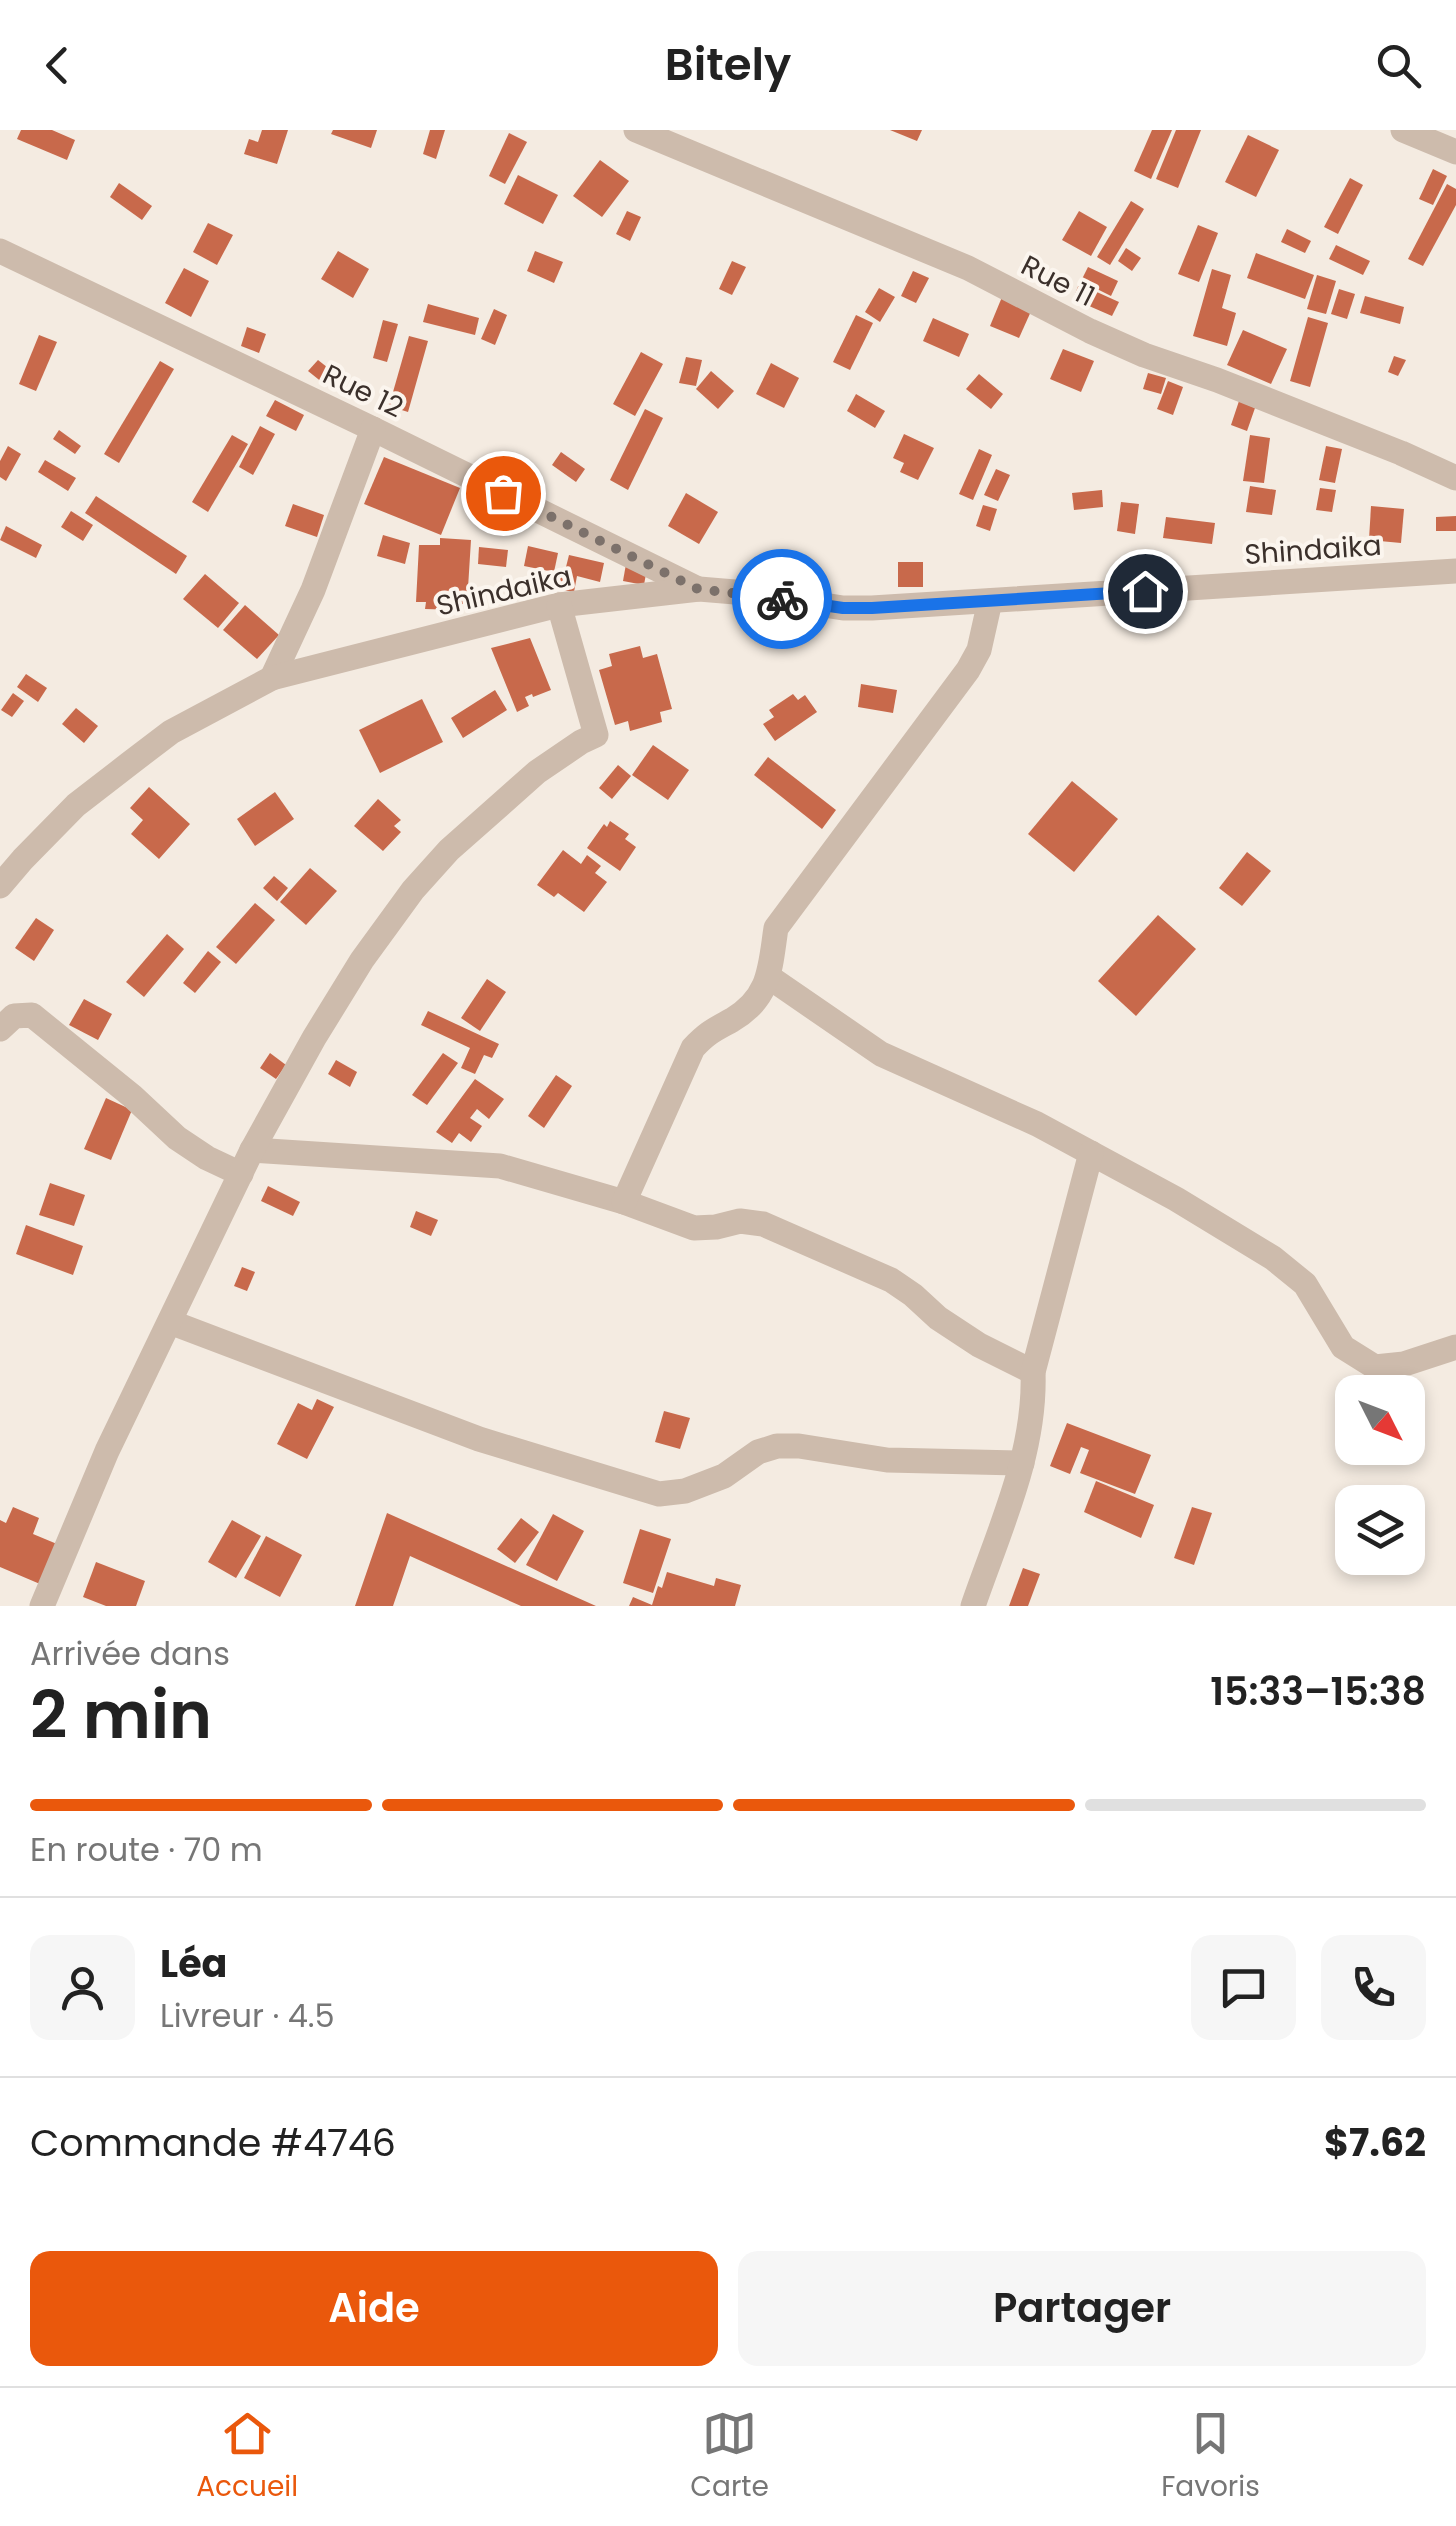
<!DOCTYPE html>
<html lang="fr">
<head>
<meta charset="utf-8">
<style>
  :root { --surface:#fff; --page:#f6f6f6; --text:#222; --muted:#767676; --line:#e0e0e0; --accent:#ea580c }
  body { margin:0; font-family:Poppins,sans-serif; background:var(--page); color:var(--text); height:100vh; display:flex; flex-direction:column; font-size:38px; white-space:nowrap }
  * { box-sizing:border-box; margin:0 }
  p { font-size:32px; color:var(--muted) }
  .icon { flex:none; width:55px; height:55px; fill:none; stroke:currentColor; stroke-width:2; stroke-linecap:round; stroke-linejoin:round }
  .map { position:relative; height:1476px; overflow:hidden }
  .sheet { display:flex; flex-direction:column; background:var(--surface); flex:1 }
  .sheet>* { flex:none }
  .needle { width:65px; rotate:132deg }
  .fabs { position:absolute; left:1335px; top:1245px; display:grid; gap:20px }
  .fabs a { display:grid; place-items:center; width:90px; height:90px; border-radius:20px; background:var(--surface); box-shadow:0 5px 15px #0003; font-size:50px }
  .pin { position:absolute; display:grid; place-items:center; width:85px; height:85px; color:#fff; margin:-42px; border:5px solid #fff; border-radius:50%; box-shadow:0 2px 10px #0007 }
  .courier { position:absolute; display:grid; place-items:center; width:100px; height:100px; margin:-50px; border:8px solid #1a73e8; border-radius:50%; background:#fff; color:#222; box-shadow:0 2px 12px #0007 }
  .headline em { font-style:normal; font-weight:600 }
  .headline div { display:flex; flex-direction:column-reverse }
  .headline { display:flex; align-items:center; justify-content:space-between; height:170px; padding:0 30px }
  h1 { font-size:65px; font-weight:600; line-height:75px }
  .bar { display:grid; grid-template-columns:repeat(4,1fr); gap:15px 10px; align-content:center; height:120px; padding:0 30px }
  .bar i { height:12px; border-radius:8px; background:var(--line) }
  .bar .on { background:var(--accent) }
  .bar p { grid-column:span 4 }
  .line { display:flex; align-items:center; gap:25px; padding:0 30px; border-top:2px solid var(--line) }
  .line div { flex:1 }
  .round { display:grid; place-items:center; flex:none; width:105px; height:105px; border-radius:20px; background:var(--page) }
  .button { display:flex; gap:20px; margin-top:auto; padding:20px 30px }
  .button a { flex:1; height:115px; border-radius:20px; background:var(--accent); color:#fff; font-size:40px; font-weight:600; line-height:115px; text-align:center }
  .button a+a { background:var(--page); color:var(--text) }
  header { display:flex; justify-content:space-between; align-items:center; height:130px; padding:0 30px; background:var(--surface); font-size:45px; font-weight:600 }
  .dock { display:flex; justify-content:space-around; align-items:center; height:140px; border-top:2px solid var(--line); background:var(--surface); font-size:28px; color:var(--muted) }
  .dock a { display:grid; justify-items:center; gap:5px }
  .dock .on { color:var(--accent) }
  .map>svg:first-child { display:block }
</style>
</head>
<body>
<header><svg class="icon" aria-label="back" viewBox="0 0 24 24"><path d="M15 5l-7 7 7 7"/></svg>Bitely<svg class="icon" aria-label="search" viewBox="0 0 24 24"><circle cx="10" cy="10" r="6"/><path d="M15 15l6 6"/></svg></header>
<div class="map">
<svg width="1456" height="1476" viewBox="0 0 1456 1476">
  <rect width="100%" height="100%" fill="#f4ebe1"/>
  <g fill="#c8694b">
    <path d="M21 0H52L75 10 67 30 17 9Z"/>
    <path d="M262 0H288L277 34 244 24 249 9 258 12Z"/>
    <path d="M333 0H377L371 18 331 4Z"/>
    <path d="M430 0H445L436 29 423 24Z"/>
    <path d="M890 0H922L917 11Z"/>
    <path d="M1152 0H1172L1151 49 1134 41Z"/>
    <path d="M1176 0H1201L1178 58 1156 49Z"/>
    <path d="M509 3 527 12 505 54 489 46Z"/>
    <path d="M1248 5 1279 20 1256 67 1225 52Z"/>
    <path d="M600 30 629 51 602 87 573 66Z"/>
    <path d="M1433 39 1447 46 1433 75 1419 69Z"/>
    <path d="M518 45 558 65 543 94 504 74Z"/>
    <path d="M1350 48 1363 55 1338 104 1324 97Z"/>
    <path d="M119 53 152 76 142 90 110 67Z"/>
    <path d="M1447 54 1456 59V75L1423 136 1408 129Z"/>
    <path d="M1131 71 1144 79 1110 135 1097 127Z"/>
    <path d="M627 81 641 87 630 111 616 104Z"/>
    <path d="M1079 81 1107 97 1091 126 1062 110Z"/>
    <path d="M208 93 233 105 217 135 193 122Z"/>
    <path d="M1198 95 1218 103 1199 152 1178 144Z"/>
    <path d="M1287 99 1311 111 1305 123 1281 112Z"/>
    <path d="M1336 115 1370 131 1363 145 1329 129Z"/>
    <path d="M1126 118 1141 128 1132 141 1118 131Z"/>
    <path d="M338 121 369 139 353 168 321 149Z"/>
    <path d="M535 121 563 132 554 153 527 141Z"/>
    <path d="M1256 123 1314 145 1305 169 1247 148Z"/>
    <path d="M732 131 746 137 732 165 719 159Z"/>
    <path d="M1088 137 1118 151 1111 166 1081 151Z"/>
    <path d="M184 138 209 151 191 187 165 173Z"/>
    <path d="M1212 139 1231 145 1222 178 1236 183 1227 216 1193 206Z"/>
    <path d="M913 141 929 148 916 173 901 166Z"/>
    <path d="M1317 145 1336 151 1326 184 1307 179Z"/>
    <path d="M1079 154 1119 172 1112 186 1073 169Z"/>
    <path d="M879 158 895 167 880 192 865 182Z"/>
    <path d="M1339 159 1355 164 1347 189 1331 184Z"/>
    <path d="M1365 166 1404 177 1400 194 1360 183Z"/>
    <path d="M1002 167 1032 179 1019 208 990 196Z"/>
    <path d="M428 174 479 188 475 205 423 192Z"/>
    <path d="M494 179 507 185 495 215 481 209Z"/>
    <path d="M856 185 873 193 850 240 833 232Z"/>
    <path d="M1308 187 1328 193 1310 257 1290 251Z"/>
    <path d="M933 188 969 204 959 227 923 211Z"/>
    <path d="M383 190 398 194 387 232 373 228Z"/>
    <path d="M247 197 266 204 259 223 241 216Z"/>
    <path d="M1243 200 1287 219 1271 254 1227 235Z"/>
    <path d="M39 205 57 212 36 261 19 254Z"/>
    <path d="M409 206 428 211 408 282 389 276Z"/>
    <path d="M1063 219 1094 231 1081 262 1050 249Z"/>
    <path d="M641 222 663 234 635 286 613 274Z"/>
    <path d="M1394 226 1406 230 1398 246 1388 242Z"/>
    <path d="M686 227 702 230 696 256 679 253Z"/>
    <path d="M318 230 332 241 323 253 308 241Z"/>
    <path d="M160 231 174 239 119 333 104 324Z"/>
    <path d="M771 233 799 248 784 278 756 264Z"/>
    <path d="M711 241 734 261 718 279 696 259Z"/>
    <path d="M1148 243 1166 248 1161 264 1143 259Z"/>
    <path d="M979 244 1003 264 991 279 966 259Z"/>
    <path d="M1168 251 1183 257 1173 285 1157 279Z"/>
    <path d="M856 264 885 281 875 298 847 281Z"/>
    <path d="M275 270 304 285 296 301 266 286Z"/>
    <path d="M1239 271 1255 278 1247 301 1231 295Z"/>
    <path d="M645 279 663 288 628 360 610 350Z"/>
    <path d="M260 296 275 304 253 345 239 337Z"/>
    <path d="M59 300 81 316 75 324 53 309Z"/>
    <path d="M904 304 934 318 918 350 900 342 904 333 893 328Z"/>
    <path d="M232 305 248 314 208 382 192 372Z"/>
    <path d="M1250 305 1270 308 1264 353 1243 351Z"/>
    <path d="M8 316 21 324 6 351 0 347V331Z"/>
    <path d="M1326 316 1342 319 1335 353 1319 350Z"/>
    <path d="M979 319 992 325 973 370 959 364Z"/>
    <path d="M561 322 585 339 576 352 552 335Z"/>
    <path d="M384 327 460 358 441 405 364 374Z"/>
    <path d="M45 330 76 348 68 361 38 342Z"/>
    <path d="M996 339 1010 345 998 371 984 365Z"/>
    <path d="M1250 356 1276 360 1272 385 1246 382Z"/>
    <path d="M1320 358 1336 360 1332 382 1316 380Z"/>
    <path d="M1102 360 1103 377 1074 380 1072 363Z"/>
    <path d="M686 363 718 382 699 414 668 396Z"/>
    <path d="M96 366 187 426 176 444 85 383Z"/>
    <path d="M1121 372 1139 374 1135 404 1117 401Z"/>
    <path d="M293 374 324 385 317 407 285 396Z"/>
    <path d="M983 375 997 379 990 401 976 396Z"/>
    <path d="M1371 376 1404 379 1401 413 1369 410Z"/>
    <path d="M71 381 93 395 83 411 61 397Z"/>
    <path d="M1456 386V401H1436V387Z"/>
    <path d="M1166 387 1215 393 1212 414 1163 408Z"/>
    <path d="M6 396 42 415 36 428 0 410Z"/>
    <path d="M383 405 410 413 405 434 377 426Z"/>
    <path d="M440 408 471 410 467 474H458V480L425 479 426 472H416L419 415H440Z"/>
    <path d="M528 416 558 423 554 442 524 436Z"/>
    <path d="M479 417 508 420 506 437 478 434Z"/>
    <path d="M569 425 604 433 600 452 577 446 574 462 554 458 557 443 564 445Z"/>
    <rect x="898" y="432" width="25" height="25"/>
    <path d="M626 434 647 438 644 455 623 451Z"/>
    <path d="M205 444 239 473 218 498 183 469Z"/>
    <path d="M245 475 279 505 257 529 223 500Z"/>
    <path d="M530 508 551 560 533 567 532 564 525 567 529 576 517 582 491 518Z"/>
    <path d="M640 516 643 528 657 524 672 579 660 582 662 592 630 601 628 591 615 595 599 540 612 536 609 524Z"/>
    <path d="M26 544 47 558 38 572 17 557Z"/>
    <path d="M861 554 897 560 893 583 858 577Z"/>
    <path d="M495 560 507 580 463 608 451 588Z"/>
    <path d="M13 563 24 571 12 587 1 580Z"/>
    <path d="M793 564 798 570 805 565 817 582 775 611 763 594 774 587 769 580Z"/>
    <path d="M422 569 443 612 380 643 359 600Z"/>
    <path d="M76 578 98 596 84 613 62 594Z"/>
    <path d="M653 615 689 640 668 670 632 645Z"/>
    <path d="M768 627 836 680 822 699 754 645Z"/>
    <path d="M618 635 631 646 612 669 599 658Z"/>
    <path d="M1072 651 1118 689 1074 742 1028 704Z"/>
    <path d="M149 657 190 694 159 729 131 704 143 690 130 678Z"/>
    <path d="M275 662 294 689 255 716 237 689Z"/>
    <path d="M378 669 401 690 394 696 401 702 383 721 354 696Z"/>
    <path d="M610 691 629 704 625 709 636 717 620 741 587 718 604 694 607 697Z"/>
    <path d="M563 720 581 734 587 725 601 736 595 743 607 752 584 782 558 763 554 767 537 755Z"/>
    <path d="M1247 722 1271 741 1242 776 1219 758Z"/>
    <path d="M310 738 337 761 306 795 280 772Z"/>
    <path d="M274 746 288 758 277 771 263 758Z"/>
    <path d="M255 773 275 790 236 834 216 817Z"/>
    <path d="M1158 785 1196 819 1136 886 1098 851Z"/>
    <path d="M36 788 54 800 34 831 15 818Z"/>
    <path d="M167 804 184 819 144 867 126 852Z"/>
    <path d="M208 821 221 832 195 863 183 853Z"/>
    <path d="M487 849 506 862 480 901 461 888Z"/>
    <path d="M84 869 112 884 98 910 69 895Z"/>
    <path d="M428 881 499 914 492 928 484 925 475 944 461 938 470 918 421 895Z"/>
    <path d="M270 923 286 935 276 949 260 938Z"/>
    <path d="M443 923 458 933 427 975 412 965Z"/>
    <path d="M336 930 357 942 350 957 328 944Z"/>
    <path d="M556 945 572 956 544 998 528 986Z"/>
    <path d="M475 949 504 969 489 989 477 979 470 988 482 996 471 1012 459 1003 452 1013 436 1002Z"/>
    <path d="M106 968 132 980 111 1030 84 1019Z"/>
    <path d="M50 1053 85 1065 74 1096 39 1085Z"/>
    <path d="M268 1056 300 1072 293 1086 261 1071Z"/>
    <path d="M416 1081 438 1090 431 1106 410 1097Z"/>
    <path d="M26 1095 83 1116 73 1145 16 1124Z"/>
    <path d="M242 1137 255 1142 247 1161 234 1156Z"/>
    <path d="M317 1269 334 1277 307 1329 277 1314 298 1273 312 1280Z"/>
    <path d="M664 1281 690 1288 680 1319 655 1312Z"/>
    <path d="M1067 1293 1151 1325 1135 1364 1080 1343 1089 1320 1081 1317 1070 1344 1050 1336Z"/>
    <path d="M1096 1351 1154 1375 1141 1408 1084 1382Z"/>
    <path d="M13 1377 39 1388 33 1404 57 1414 40 1454 0 1437V1390L6 1393Z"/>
    <path d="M1192 1377 1212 1383 1194 1435 1174 1428Z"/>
    <path d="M387 1383 596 1476H521L410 1426 393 1476H355Z"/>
    <path d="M553 1384 584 1401 557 1451 526 1435Z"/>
    <path d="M521 1388 539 1402 515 1433 497 1419Z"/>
    <path d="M232 1390 261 1406 236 1448 208 1432Z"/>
    <path d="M640 1399 671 1409 653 1463 623 1453Z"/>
    <path d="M266 1406 302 1425 280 1467 244 1448Z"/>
    <path d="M96 1432 145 1451 136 1476H106L83 1467Z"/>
    <path d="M1023 1438 1040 1444 1028 1476H1009Z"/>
    <path d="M667 1442 714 1456 716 1448 741 1455 735 1476H629L633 1467 652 1475 658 1456 662 1458Z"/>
  </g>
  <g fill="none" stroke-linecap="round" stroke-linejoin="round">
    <g stroke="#cdbbac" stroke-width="25">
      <path d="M636 0 968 138 1090 201 1144 225 1217 250 1401 323 1456 348"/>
      <path d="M1403 0 1456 22"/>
      <path d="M0 121 373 299 698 459"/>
      <path d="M272 548 313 460 373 299"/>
      <path d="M0 756 23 729 76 675 129 634 171 602 272 548 559 475 699 459 747 463 843 478H872L1456 441"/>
      <path d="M769 847 881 924 1037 994 1176 1069 1273 1128 1305 1154 1343 1217 1375 1237 1404 1234 1456 1217"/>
      <path d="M0 899 14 886 32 885 132 966 177 1008 207 1028 241 1044"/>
      <path d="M252 1020 500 1036 624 1072 694 1098 716 1097 740 1091 763 1094 891 1150 913 1165 938 1188 979 1215 1033 1242"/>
      <path d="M624 1072 693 918C708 902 714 900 732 890 771 867 770 837 776 798L968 540 979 520 990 471"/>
      <path d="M170 1192 479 1309 659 1364 685 1361 724 1346 758 1322 777 1316H799L887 1330 1022 1333"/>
      <path d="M42 1476 107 1321 252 1020 314 908 362 830 413 760 449 720 537 642 581 612 596 605 559 475"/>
      <path d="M973 1476C999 1400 1036 1323 1033 1242L1091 1023"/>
    </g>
  </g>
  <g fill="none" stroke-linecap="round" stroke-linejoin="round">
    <path stroke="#7c716b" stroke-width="10" stroke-dasharray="0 18" d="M503 363 698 459 782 469"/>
    <path stroke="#1a73e8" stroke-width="12" d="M782 469 843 478H872L1145 461"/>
  </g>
  <g text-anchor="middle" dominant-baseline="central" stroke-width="8" stroke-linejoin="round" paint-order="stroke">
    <g font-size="28" fill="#3b302b" stroke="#fbf5ee">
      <text transform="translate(1058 151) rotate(27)">Rue 11</text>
      <text transform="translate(363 261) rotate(26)">Rue 12</text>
      <text transform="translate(1313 420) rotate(-4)">Shindaika</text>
      <text transform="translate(504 461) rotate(-13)">Shindaika</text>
    </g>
  </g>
</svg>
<div class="fabs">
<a><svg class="needle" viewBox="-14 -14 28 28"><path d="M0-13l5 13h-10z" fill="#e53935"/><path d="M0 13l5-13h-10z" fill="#767676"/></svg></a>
<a><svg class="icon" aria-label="layers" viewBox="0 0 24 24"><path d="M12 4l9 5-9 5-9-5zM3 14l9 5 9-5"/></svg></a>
</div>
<div class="pin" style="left:503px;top:363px;background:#ea580c"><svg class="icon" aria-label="bag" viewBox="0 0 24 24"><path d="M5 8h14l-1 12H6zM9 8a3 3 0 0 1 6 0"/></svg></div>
<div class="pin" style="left:1145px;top:461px;background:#1f2937"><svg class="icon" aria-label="home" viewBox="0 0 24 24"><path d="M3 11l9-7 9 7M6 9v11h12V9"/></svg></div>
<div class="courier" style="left:782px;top:469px"><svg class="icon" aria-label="bike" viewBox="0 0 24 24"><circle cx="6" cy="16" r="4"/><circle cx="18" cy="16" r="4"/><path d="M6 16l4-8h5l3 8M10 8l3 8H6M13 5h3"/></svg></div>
</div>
<section class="sheet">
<div class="headline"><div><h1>2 min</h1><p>Arrivée dans</p></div><em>15:33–15:38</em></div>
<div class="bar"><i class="on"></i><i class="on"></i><i class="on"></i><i></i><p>En route · 70 m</p></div>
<div class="line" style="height:180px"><a class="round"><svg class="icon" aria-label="person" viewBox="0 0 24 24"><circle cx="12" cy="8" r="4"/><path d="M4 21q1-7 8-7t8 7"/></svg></a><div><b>Léa</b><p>Livreur · 4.5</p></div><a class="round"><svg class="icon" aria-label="chat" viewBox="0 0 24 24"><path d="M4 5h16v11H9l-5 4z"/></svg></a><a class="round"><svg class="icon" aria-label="phone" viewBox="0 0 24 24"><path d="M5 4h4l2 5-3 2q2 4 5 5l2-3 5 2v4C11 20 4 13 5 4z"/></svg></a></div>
<div class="line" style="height:130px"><div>Commande #4746</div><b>$7.62</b></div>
<div class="button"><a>Aide</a><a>Partager</a></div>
</section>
<nav class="dock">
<a class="on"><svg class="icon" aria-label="home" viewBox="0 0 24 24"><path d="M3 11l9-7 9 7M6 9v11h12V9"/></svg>Accueil</a>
<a><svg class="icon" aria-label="map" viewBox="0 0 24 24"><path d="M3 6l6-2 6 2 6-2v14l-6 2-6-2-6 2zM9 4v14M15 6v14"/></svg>Carte</a>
<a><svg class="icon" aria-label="saved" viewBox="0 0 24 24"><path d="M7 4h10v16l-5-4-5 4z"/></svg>Favoris</a>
</nav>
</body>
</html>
